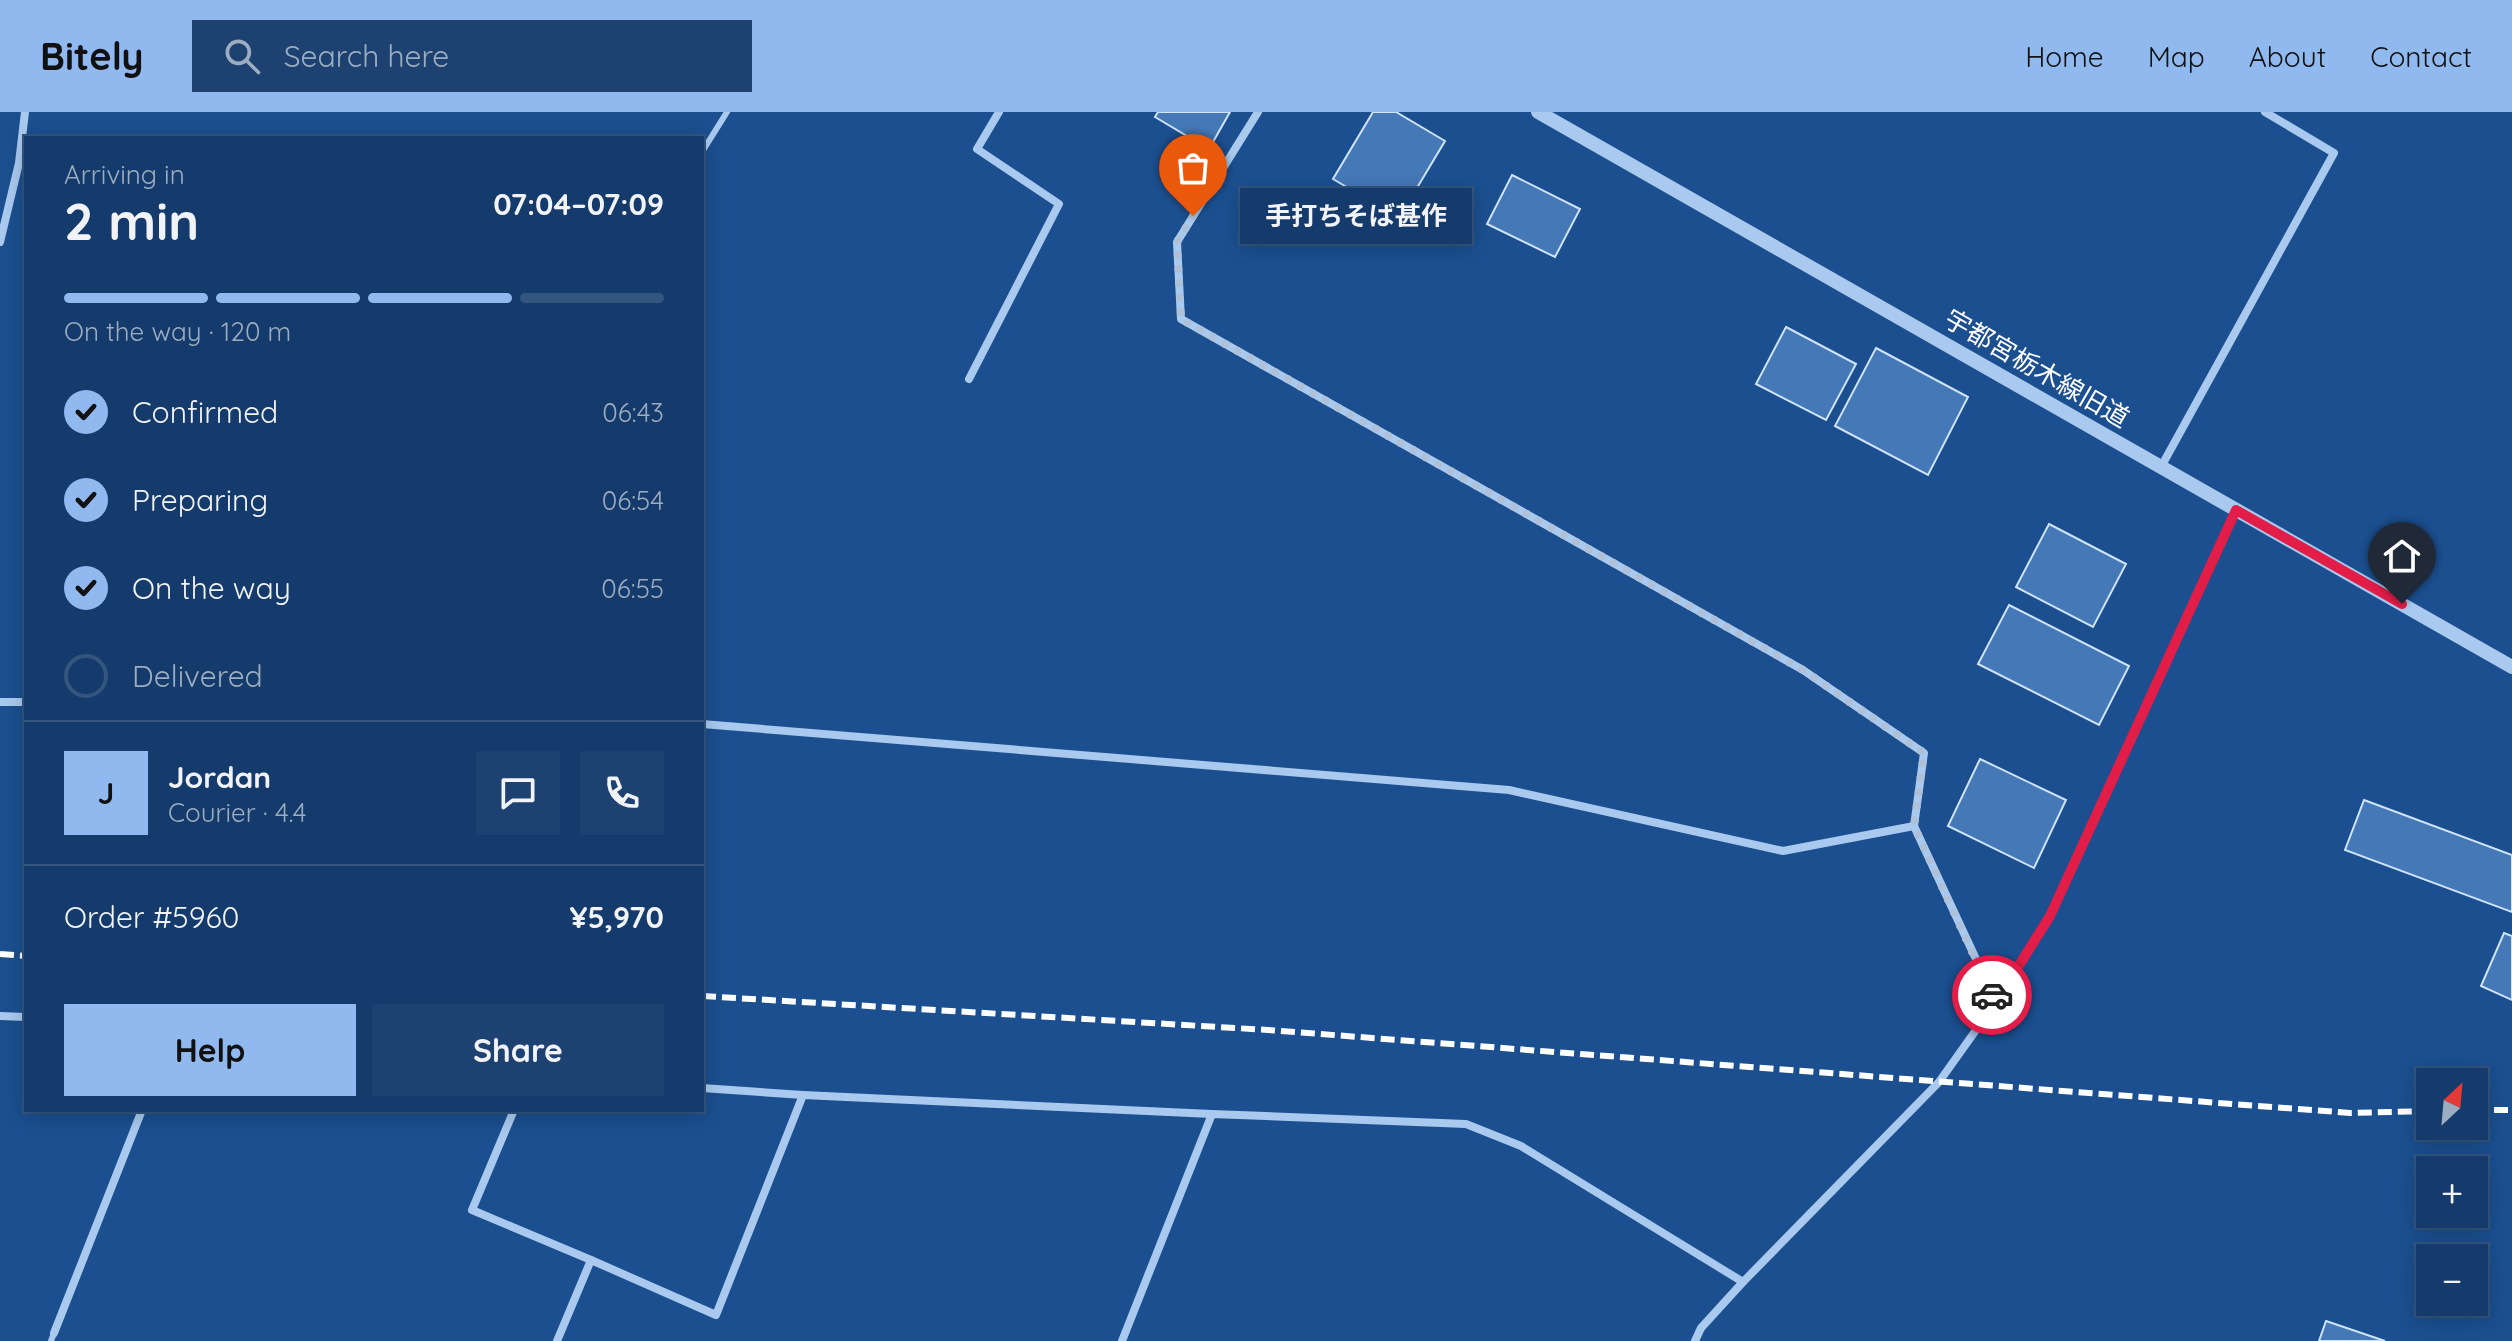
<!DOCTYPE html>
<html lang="en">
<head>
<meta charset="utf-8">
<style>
  :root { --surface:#143b6b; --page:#1d4271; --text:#f1f3f6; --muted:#9dadc1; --line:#33557e; --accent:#90b9f0 }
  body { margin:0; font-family:Quicksand,"Noto Sans JP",sans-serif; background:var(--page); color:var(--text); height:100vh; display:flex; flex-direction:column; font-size:30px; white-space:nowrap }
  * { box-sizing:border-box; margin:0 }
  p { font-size:26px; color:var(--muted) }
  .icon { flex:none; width:44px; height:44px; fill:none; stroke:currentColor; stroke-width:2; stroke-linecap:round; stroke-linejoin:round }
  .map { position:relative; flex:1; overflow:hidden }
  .details { position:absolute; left:24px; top:24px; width:680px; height:976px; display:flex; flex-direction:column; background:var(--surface); border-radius:0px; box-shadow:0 4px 20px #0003,0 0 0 2px var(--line) }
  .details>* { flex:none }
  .needle { width:52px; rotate:26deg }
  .buttons { position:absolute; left:2416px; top:956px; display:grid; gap:16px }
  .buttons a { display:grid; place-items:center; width:72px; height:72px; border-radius:0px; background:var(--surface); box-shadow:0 4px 20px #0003,0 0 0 2px var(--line); font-size:40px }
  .pin { position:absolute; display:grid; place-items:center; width:68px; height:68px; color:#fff; margin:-82px -34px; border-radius:50% 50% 50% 0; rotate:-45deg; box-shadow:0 0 8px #0007 }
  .pin .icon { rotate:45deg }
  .courier { position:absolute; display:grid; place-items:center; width:80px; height:80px; margin:-40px; border:6px solid #e11d48; border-radius:50%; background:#fff; color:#222; box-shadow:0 2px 10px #0007 }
  .bubble { position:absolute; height:56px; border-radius:0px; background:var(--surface); box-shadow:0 4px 20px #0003,0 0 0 2px var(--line); font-size:26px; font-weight:700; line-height:56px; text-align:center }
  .head em { font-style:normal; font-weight:700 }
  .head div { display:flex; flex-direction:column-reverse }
  .head { display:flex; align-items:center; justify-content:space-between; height:136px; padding:0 40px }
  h1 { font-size:52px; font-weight:700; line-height:60px }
  .bar { display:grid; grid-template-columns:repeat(4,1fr); gap:12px 8px; align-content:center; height:96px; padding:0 40px }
  .bar i { height:10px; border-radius:6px; background:var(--line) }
  .bar .current { background:var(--accent) }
  .bar p { grid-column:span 4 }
  .line { display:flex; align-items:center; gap:20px; padding:0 40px; border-top:2px solid var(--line) }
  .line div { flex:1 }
  .round { display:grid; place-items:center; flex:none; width:84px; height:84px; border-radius:0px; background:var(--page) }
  ol { padding:0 40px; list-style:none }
  li { display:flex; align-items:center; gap:24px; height:88px }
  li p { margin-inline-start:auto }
  li .icon { padding:8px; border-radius:50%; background:var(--accent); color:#111; stroke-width:4 }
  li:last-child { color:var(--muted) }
  li i { width:44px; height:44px; border:4px solid var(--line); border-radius:50% }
  .primary-button { display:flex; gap:16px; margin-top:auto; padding:16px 40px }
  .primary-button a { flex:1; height:92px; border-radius:0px; background:var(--accent); color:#111; font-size:32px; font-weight:700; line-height:92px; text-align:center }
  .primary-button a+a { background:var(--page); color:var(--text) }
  header { display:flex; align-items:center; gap:48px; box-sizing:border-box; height:112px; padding:0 40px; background:var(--accent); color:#111 }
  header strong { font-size:38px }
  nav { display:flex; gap:44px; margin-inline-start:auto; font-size:28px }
  .search { width:560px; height:72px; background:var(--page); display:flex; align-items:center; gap:20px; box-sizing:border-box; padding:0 28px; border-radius:0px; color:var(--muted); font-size:30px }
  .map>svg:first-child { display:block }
</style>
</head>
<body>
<header>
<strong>Bitely</strong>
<div class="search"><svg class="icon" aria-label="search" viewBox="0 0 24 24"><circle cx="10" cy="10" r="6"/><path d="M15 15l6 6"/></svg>Search here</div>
<nav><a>Home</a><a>Map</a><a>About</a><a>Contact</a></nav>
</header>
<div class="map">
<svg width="2512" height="1229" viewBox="0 0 2512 1229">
  <rect width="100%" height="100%" fill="#1b4f8f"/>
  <g fill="#4478b7" stroke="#cfe3fa" stroke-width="2">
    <path d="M1158 0H1230L1209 37 1155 5Z"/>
    <path d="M1373 0H1396L1445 29 1399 106 1333 67Z"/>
    <path d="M1512 63 1580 97 1555 145 1487 112Z"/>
    <path d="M1786 215 1856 252 1826 308 1756 272Z"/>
    <path d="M1876 236 1968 285 1928 363 1835 314Z"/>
    <path d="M2049 412 2126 452 2093 515 2016 475Z"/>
    <path d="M2009 493 2129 554 2099 613 1978 552Z"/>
    <path d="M1980 647 2066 688 2034 756 1948 714Z"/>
    <path d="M2364 688 2512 743V800L2345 738Z"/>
    <path d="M2504 821 2512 824V888L2481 874Z"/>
    <path d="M2326 1209 2385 1229H2319Z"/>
  </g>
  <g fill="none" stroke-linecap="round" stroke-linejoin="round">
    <g stroke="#a9c9ee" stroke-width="6">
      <path d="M702 40 727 0"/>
      <path d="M51 1229 54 1221"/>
    </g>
    <g stroke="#a9c9ee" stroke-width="8">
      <path d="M1258 0 1177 130 1181 207 1803 558 1924 641 1914 714 1996 890"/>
      <path d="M0 130 19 51 25 0"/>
      <path d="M969 267 1059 92 977 37 999 0"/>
      <path d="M2161 355 2334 41 2265 0"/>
      <path d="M0 590H26"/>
      <path d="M702 612 1509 678 1783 739 1914 714"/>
      <path d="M0 904 26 905"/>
      <path d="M702 976 803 983"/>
      <path d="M514 998 472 1098 591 1148"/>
      <path d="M1212 1002 1466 1012 1521 1034 1743 1170"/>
      <path d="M54 1221 142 998"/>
      <path d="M557 1229 591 1148 716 1203 803 983 1212 1002 1122 1229"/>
      <path d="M1695 1229 1701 1216 1743 1170 1939 970 1996 890 2050 804 2236 398"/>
    </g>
    <path stroke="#a9c9ee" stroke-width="14" d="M1538 0 2512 555"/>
    <g stroke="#fff" stroke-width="6" stroke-dasharray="14 6" stroke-linecap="butt">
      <path d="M0 842 26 844"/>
      <path d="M702 884 1268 918 2350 1001 2430 999"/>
      <path d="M2474 998H2512"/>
    </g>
  </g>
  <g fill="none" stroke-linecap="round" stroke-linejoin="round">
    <path stroke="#afc1d8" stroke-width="8" stroke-dasharray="0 14.4" d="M1193 104 1177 130 1181 207 1803 558 1924 641 1914 714 1992 883"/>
    <path stroke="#e11d48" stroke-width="10" d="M1992 883 1996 890 2050 804 2236 398 2402 492"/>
  </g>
  <g text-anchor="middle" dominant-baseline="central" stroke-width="8" stroke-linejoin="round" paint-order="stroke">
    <g font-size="26" fill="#fff" stroke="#1b4f8f">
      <text transform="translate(2037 256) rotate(30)">宇都宮栃木線旧道</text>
    </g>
  </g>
</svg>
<div class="buttons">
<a><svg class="needle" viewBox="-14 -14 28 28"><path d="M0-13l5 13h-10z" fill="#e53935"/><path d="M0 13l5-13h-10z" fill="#9dadc1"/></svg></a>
<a>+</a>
<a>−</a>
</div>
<div class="pin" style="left:1193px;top:104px;background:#ea580c"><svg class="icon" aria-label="bag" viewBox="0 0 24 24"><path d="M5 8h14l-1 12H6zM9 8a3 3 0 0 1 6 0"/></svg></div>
<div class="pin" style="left:2402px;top:492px;background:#1f2937"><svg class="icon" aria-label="home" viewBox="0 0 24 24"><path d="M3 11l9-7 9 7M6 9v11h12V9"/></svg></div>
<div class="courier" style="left:1992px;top:883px"><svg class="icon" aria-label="car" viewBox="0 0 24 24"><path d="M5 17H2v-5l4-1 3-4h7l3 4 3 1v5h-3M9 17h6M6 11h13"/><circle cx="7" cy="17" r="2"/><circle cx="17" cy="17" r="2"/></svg></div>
<div class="bubble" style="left:1240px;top:76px;width:232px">手打ちそば甚作</div>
<section class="details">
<div class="head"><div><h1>2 min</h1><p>Arriving in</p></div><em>07:04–07:09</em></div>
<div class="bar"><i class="current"></i><i class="current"></i><i class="current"></i><i></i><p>On the way · 120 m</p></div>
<ol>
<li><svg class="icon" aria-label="check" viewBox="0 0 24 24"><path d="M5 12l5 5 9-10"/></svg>Confirmed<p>06:43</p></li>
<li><svg class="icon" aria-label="check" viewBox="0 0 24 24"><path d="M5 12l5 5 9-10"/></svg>Preparing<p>06:54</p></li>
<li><svg class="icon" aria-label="check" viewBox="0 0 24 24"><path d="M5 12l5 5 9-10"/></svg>On the way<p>06:55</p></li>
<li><i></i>Delivered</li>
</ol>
<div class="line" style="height:144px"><b class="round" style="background:var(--accent);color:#111">J</b><div><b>Jordan</b><p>Courier · 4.4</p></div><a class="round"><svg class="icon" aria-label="chat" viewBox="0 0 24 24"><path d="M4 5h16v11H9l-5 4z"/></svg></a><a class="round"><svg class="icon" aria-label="phone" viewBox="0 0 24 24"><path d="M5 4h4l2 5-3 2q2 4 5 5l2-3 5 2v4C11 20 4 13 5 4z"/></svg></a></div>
<div class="line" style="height:104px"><div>Order #5960</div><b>¥5,970</b></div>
<div class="primary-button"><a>Help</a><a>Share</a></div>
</section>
</div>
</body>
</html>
